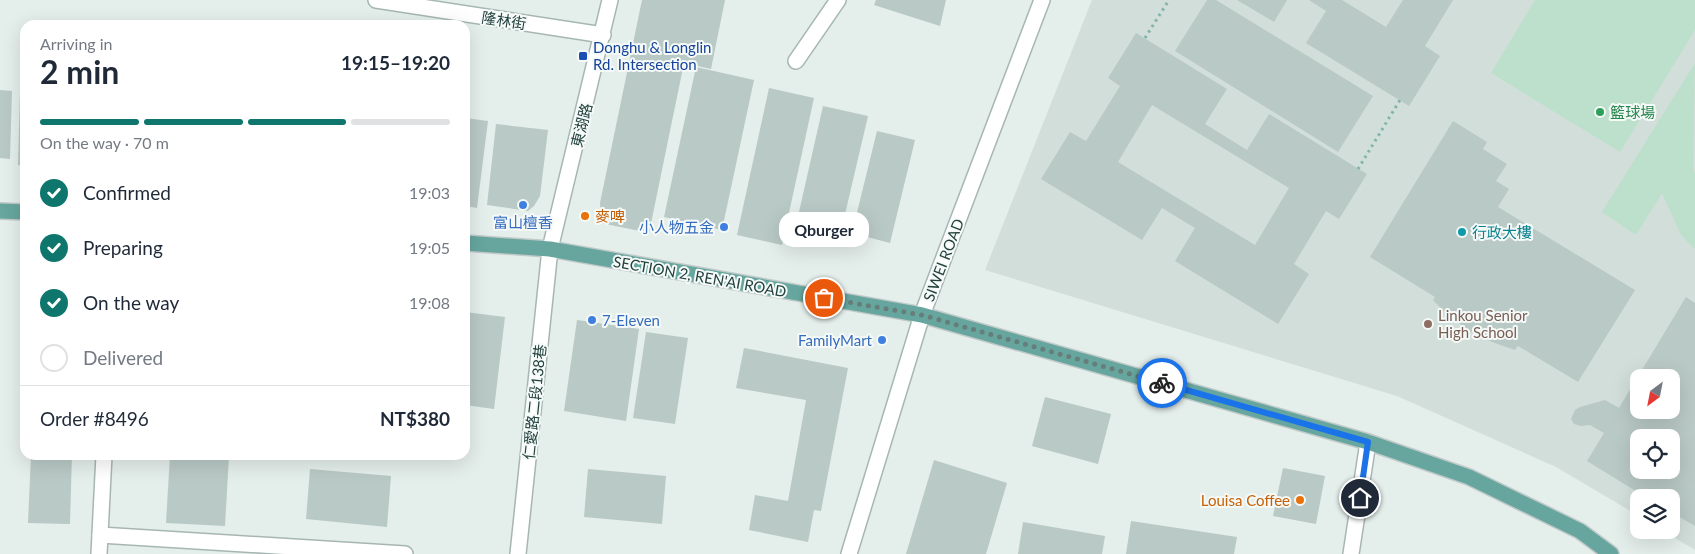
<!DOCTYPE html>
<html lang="en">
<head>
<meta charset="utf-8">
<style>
  :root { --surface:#fff; --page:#f2f2f3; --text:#1f2937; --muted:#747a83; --line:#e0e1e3; --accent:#0f766e }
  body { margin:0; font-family:Lato,"Noto Sans TC",sans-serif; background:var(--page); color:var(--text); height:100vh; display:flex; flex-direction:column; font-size:19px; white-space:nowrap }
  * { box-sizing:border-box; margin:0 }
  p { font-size:16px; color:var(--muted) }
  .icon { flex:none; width:28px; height:28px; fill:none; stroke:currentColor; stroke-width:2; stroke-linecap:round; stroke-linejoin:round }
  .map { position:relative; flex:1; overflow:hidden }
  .side { position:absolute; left:20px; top:20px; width:450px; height:440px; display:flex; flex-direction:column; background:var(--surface); border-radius:15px; box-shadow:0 5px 20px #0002 }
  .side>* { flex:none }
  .needle { width:32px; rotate:212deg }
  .controls { position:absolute; left:1630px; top:369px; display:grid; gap:10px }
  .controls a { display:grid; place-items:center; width:50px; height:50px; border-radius:10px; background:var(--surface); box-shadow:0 5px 20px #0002; font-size:25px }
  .pin { position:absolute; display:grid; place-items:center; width:42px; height:42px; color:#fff; margin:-21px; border:2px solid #fff; border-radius:50%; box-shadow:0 1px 5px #0007 }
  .courier { position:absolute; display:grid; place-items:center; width:50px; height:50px; margin:-25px; border:4px solid #1a73e8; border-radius:50%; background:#fff; color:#222; box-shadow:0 1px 6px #0007 }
  .bubble { position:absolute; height:35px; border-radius:15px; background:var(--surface); box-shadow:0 5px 20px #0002; font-size:16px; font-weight:700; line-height:35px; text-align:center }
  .headline em { font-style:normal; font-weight:700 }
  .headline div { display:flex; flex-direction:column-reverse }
  .headline { display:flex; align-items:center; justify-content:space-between; height:85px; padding:0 20px }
  h1 { font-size:32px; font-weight:700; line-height:38px }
  .bar { display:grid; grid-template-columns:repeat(4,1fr); gap:8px 5px; align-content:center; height:60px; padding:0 20px }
  .bar i { height:6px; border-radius:4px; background:var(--line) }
  .bar .current { background:var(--accent) }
  .bar p { grid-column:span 4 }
  .line { display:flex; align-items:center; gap:12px; padding:0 20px; border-top:1px solid var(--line) }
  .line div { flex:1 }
  ol { padding:0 20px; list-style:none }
  li { display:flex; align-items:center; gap:15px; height:55px }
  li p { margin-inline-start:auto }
  li .icon { padding:5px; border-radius:50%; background:var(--accent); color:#fff; stroke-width:4 }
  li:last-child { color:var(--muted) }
  li i { width:28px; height:28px; border:2px solid var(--line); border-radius:50% }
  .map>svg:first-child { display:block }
</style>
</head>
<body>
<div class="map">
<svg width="1695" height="554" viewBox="0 0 1695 554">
  <rect width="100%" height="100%" fill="#e4eeeb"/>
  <path fill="#d2deda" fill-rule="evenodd" d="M1092 0H1695V550L1662 530H1671V498H1639V516L1556 467 1397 396 985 270ZM1639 378H1671V410H1639ZM1639 438H1671V470H1639Z"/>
  <g fill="#bce0cb">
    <path d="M1535 0H1695V30L1620 152 1491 73Z"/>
    <path d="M1695 63 1693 168 1695 174V249L1681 235 1662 193 1636 235 1602 212Z"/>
  </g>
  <g fill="#b9c9c5" fill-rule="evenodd">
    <path d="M642 0H725L711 69 684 63 649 233 601 223 600 203Z"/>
    <path d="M876 0H946L940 26 874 5Z"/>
    <path d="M1207 0H1216L1373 96 1338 152 1175 51Z"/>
    <path d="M1237 0H1287L1274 22Z"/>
    <path d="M1309 0H1342L1386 27 1403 0H1453L1425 46 1440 56 1409 106 1306 43 1326 11Z"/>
    <path d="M1136 33 1227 89 1205 124 1247 150 1269 114 1367 174 1339 219 1326 211 1294 264 1309 274 1278 324 1175 261 1195 228 1162 208 1142 240 1041 179 1070 132 1086 141 1120 86 1108 78ZM1152 105 1289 188 1255 245 1118 162Z"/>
    <path d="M696 67 754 80 722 230 664 217Z"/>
    <path d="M769 88 814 98 782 245 737 235Z"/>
    <path d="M0 90 12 91 10 159 0 158Z"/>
    <path d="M20 92H25V166L18 165Z"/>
    <path d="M823 106 868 116 838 244 794 234Z"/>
    <path d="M465 118 488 121 477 208 465 206Z"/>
    <path d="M1453 121 1487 142 1483 149 1507 164 1496 181 1509 189 1498 207 1635 290 1578 382 1518 346 1515 350 1492 342 1470 331 1448 315 1433 300 1435 297 1370 257Z"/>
    <path d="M496 124 548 130 540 196 534 206 528 211 487 205Z"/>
    <path d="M877 131 915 140 890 243 852 233Z"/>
    <path d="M1686 297 1695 303V526L1671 512V498H1647L1587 461 1604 433 1590 425 1581 426 1574 424 1571 419 1575 410 1580 407 1605 400 1619 408ZM1639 378H1671V410H1639ZM1639 438H1671V470H1639Z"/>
    <path d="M465 312 505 317 494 409 465 405Z"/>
    <path d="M577 320 639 329 626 421 564 411Z"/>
    <path d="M646 332 688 338 675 424 633 418Z"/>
    <path d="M744 348 848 368 821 511 814 510 808 542 749 530 755 495 788 501 806 400 736 388Z"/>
    <path d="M1045 397 1111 414 1098 464 1032 446Z"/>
    <path d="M31 455H72L70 524 28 523Z"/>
    <path d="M170 455 229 456 225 526 166 523Z"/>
    <path d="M934 460 1007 483 986 554H906Z"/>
    <path d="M1283 468 1325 476 1316 524 1273 516Z"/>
    <path d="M310 469 391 476 387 527 306 519Z"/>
    <path d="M588 469 666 476 662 524 584 517Z"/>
    <path d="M1131 521 1237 537 1234 554H1126Z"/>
    <path d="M1023 522 1105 536 1102 554H1018Z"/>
  </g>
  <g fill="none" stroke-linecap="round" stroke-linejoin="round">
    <defs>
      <g id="minor">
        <path d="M376 0 603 35"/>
        <path d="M796 61 838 0"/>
        <path d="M100 535 405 554"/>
        <path d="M99 554 104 455"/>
        <path d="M518 554 550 249 610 0"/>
        <path d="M849 554 922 315 1042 0"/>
        <path d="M1351 554 1368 442"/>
      </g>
      <g id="major">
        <path d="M0 211 25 212"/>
        <path d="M465 243 550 249 922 315 1368 442 1469 477 1580 531 1611 554"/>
      </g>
    </defs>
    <use href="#minor" stroke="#a6b7b3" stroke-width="18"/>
    <use href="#major" stroke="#c1cac9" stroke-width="18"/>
    <g stroke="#82b4ab" stroke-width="3" stroke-dasharray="2.5 4" stroke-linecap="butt">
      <path d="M1145 38 1169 0"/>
      <path d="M1358 169 1400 100"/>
    </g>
    <use href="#minor" stroke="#fff" stroke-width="15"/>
    <use href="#major" stroke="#66a69e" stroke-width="15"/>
  </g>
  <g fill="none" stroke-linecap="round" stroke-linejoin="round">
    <path stroke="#667e7a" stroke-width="5" stroke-dasharray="0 9" d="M824 298 922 315 1162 383"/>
    <path stroke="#1a73e8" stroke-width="6" d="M1162 383 1368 442 1360 498"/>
  </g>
  <rect fill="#1a4fb4" stroke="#f5faf8" stroke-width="2" x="578" y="51" width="10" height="10" rx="2.5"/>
  <circle fill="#2e9e5b" stroke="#f5faf8" stroke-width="2" cx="1600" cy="112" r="5"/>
  <g fill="#3f7fe0" stroke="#f5faf8" stroke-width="2">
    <circle cx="523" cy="205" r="5"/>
    <circle cx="724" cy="227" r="5"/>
    <circle cx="592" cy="320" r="5"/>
    <circle cx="882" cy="340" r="5"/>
  </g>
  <g fill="#e8710a" stroke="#f5faf8" stroke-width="2">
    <circle cx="585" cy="216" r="5"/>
    <circle cx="1300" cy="500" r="5"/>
  </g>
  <circle fill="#0f9aa8" stroke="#f5faf8" stroke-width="2" cx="1462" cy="232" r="5"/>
  <circle fill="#8d6e63" stroke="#f5faf8" stroke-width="2" cx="1428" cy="324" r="5"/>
  <g text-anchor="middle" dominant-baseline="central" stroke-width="4" stroke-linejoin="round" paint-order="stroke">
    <g font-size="15" fill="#22413d" stroke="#f5faf8">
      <text transform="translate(504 20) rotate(9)">隆林街</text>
      <text transform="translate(581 125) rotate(-76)">東湖路</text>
      <text transform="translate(943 260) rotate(-69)">SIWEI ROAD</text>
      <text transform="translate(700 276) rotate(10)">SECTION 2, REN'AI ROAD</text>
      <text transform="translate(534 402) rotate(-84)">仁愛路二段138巷</text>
    </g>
    <g font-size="15" fill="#164399" stroke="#f5faf8" text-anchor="start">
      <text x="593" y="47">Donghu &amp; Longlin<tspan x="593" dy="17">Rd. Intersection</tspan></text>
    </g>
    <g font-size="15" fill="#27864d" stroke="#f5faf8" text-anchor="start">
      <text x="1610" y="112">籃球場</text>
    </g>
    <g font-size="15" fill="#c56008" stroke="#f5faf8" text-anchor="start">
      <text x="595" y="216">麥啤</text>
      <text x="1290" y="500" text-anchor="end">Louisa Coffee</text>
    </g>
    <g font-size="15" fill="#366cbe" stroke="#f5faf8" text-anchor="end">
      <text x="523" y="222" text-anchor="middle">富山檀香</text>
      <text x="714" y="227">小人物五金</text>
      <text x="602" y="320" text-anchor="start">7-Eleven</text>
      <text x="872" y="340">FamilyMart</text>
    </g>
    <g font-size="15" fill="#0d838f" stroke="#f5faf8" text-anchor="start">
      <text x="1472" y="232">行政大樓</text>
    </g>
    <g font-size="15" fill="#785e54" stroke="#f5faf8" text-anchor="start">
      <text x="1438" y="315">Linkou Senior<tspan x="1438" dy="17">High School</tspan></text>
    </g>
  </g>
</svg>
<div class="controls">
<a><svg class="needle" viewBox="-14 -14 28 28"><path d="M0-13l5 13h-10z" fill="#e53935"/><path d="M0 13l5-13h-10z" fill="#747a83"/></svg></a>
<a><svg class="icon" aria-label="locate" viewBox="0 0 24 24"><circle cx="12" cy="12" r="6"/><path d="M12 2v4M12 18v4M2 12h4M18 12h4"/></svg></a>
<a><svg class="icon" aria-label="layers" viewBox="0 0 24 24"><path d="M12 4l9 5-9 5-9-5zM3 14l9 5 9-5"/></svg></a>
</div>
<div class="pin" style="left:824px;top:298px;background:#ea580c"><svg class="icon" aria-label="bag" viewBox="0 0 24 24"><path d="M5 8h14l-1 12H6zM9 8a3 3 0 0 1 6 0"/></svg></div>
<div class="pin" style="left:1360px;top:498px;background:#1f2937"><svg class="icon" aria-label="home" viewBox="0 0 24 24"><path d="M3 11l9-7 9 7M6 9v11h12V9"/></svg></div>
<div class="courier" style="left:1162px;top:383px"><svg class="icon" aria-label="bike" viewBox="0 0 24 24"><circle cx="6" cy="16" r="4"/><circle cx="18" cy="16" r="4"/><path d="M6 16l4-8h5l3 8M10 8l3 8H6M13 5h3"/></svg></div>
<div class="bubble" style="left:779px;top:212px;width:90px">Qburger</div>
<section class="side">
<div class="headline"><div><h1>2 min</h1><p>Arriving in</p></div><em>19:15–19:20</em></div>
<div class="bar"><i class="current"></i><i class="current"></i><i class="current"></i><i></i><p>On the way · 70 m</p></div>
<ol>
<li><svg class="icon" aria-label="check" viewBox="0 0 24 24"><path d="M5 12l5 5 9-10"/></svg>Confirmed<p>19:03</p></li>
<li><svg class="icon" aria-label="check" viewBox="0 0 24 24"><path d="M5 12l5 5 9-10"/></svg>Preparing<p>19:05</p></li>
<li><svg class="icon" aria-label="check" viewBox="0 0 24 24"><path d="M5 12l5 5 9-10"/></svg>On the way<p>19:08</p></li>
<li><i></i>Delivered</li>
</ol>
<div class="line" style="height:65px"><div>Order #8496</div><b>NT$380</b></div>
</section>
</div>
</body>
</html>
